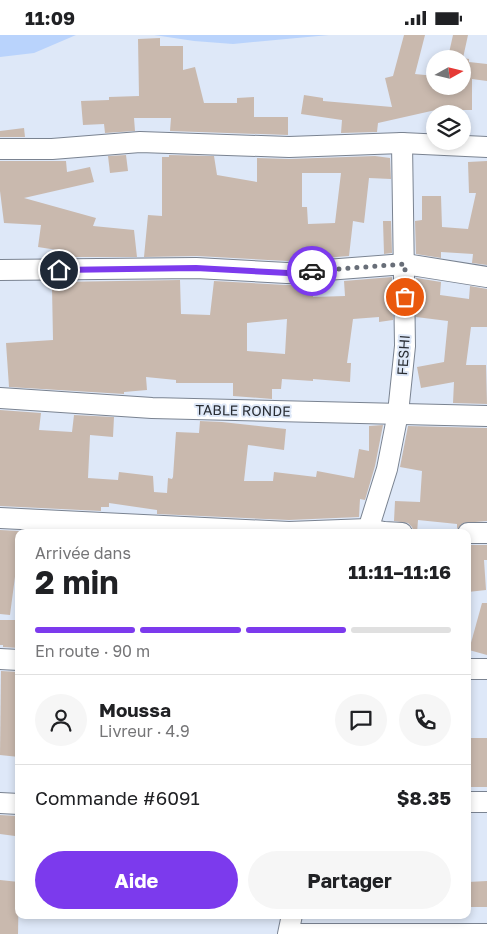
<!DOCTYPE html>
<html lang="fr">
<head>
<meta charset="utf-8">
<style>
  :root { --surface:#fff; --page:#f6f6f6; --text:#202124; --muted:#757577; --line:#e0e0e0; --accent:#7c3aed }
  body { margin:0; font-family:"Golos Text",sans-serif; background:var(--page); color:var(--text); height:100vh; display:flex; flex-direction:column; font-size:19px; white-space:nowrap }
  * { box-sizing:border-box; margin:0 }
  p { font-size:16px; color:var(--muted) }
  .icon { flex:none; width:28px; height:28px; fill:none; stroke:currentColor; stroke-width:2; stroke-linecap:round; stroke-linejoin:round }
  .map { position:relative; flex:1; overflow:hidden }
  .drawer { position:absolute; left:15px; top:494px; width:456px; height:390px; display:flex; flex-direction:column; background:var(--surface); border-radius:10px; box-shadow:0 2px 8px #0003 }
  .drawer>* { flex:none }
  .needle { width:32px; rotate:82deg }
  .fabs { position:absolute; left:426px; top:15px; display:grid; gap:10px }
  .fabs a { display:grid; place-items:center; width:45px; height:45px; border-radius:50%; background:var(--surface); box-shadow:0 2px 8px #0003; font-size:25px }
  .pin { position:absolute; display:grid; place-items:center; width:42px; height:42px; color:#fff; margin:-21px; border:2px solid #fff; border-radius:50%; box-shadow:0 1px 5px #0007 }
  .courier { position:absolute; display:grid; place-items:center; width:50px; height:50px; margin:-25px; border:4px solid #7c3aed; border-radius:50%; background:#fff; color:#222; box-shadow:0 1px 6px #0007 }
  .summary em { font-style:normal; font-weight:700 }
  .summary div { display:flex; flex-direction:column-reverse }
  .summary { display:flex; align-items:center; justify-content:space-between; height:85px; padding:0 20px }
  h1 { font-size:32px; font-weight:700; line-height:38px }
  .bar { display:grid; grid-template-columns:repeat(4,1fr); gap:8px 5px; align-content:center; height:60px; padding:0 20px }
  .bar i { height:6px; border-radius:4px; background:var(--line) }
  .bar .current { background:var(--accent) }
  .bar p { grid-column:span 4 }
  .line { display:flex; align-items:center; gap:12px; padding:0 20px; border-top:1px solid var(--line) }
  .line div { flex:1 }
  .round { display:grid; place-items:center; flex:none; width:52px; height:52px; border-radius:26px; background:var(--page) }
  .button { display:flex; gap:10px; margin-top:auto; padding:10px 20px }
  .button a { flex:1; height:58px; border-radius:30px; background:var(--accent); color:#fff; font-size:20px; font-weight:700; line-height:58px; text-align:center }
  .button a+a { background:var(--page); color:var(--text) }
  .status { display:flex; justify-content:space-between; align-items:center; height:35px; padding:0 25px; background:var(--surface); direction:ltr }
  .status svg { height:14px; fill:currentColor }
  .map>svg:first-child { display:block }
</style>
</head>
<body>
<div class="status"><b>11:09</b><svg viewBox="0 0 49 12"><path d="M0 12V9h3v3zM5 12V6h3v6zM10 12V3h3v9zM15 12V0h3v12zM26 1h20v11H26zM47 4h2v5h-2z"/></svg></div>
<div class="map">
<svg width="487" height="899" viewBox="0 0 487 899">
  <rect width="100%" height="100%" fill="#dee8f8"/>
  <g fill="#b9d3fc">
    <path d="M0 0H76L34 18 0 22Z"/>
    <path d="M154 0H329L233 9 194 6Z"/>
  </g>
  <g fill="#c9b9ae" fill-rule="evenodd">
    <path d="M404 0H425L415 39 435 41V51H462V24H449V18L453 0H468L463 23 469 24V27L487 29V46L472 44V75H449V72L378 88 377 97 341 98 342 85 301 79 304 60 323 63V66L392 72 385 43 393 41Z"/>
    <path d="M160 3V11H183V35L195 32 204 68H237V63L254 62V82H288V100L170 96 171 83H134L135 96 105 98 104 89 83 90 81 66 109 65V62L139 61 138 4Z"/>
    <path d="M24 93 25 102H0V96Z"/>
    <path d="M126 120 128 136 110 138 108 121Z"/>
    <path d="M169 120 214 121 217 140 257 147V123L289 124 375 121 390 123 391 144 369 143 364 188 353 186 349 221 287 226 197 221 144 222 148 180 162 181V122H169ZM302 138H341L335 188 308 189 307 172H302Z"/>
    <path d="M0 126H66L67 137 90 132 94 147 24 163 96 183 93 191 134 195 137 222H69L70 217 38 212 41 190 4 188 0 156Z"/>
    <path d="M487 126V230L472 228 473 219 441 217V223L416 219 415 186 422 185V161H441L442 192 468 194 476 158H469L468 127Z"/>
    <path d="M383 186H391L392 218 384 219Z"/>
    <path d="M392 242 393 285 379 287V282L353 284 347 328H351L350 347 313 344V346L282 344 281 354H272V364L233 361V348H176V345L146 342 147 355 124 357V359L9 352 6 308 53 305 52 252H57V247L180 245 181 279 210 280 214 246 286 250 314 248 313 262 345 261 344 246ZM287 284 285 319 247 316V288Z"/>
    <path d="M416 243 441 247 440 260 469 264 470 251 487 254V292H471L466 330H486L487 369 453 368 454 347 421 353 417 332 444 327 448 286 416 282Z"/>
    <path d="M0 375 41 378 39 395 72 397 74 380 114 382 113 402 90 400 88 443 118 445 119 437 153 441 154 457 167 458 168 443 172 444 173 442 176 397 199 398 200 386 222 387 286 394 284 415 248 410 244 446H273L274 437 316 442 317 436 354 443 359 414 369 416V391L383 390 375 431 365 465 360 464 359 482 289 485 157 479V475L109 468V472H101V476L0 471Z"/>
    <path d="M408 391 487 393V486L463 488 457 494V489L418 485 417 498H414L412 492 408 488 394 486 395 466 420 467 422 436 400 432Z"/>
    <path d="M0 495 19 496V534H16L10 580 0 579Z"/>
    <path d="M468 510H487V525H484L486 555 468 557Z"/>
    <path d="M482 568H487V620L469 615Z"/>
    <path d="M0 585H19V613L3 612V610H0Z"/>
    <path d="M1 636 19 637V722L0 720Z"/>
    <rect x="468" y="703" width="19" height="49"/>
    <path d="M0 780 17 781 15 801 0 799Z"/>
    <path d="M0 845 19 847 18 899H0Z"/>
    <path d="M487 846V872H468V847Z"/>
  </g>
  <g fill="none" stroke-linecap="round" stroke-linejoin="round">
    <defs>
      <g id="street">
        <path d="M0 114H52L140 107 289 112 402 108 487 112"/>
        <path d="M0 235 196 233 287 238 405 229 487 242"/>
        <path d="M0 363 152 373 487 381"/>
        <path d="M0 483 289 497 368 494 384 497 402 498"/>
        <path d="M367 498 387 434 398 378 405 311 402 108"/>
        <path d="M468 498H487"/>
        <path d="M0 624 19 625"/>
        <path d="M468 634H487"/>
        <path d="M468 767H487"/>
        <path d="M0 768 19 769"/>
        <path d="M288 899 292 880"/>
        <path d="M296 899H487"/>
      </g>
    </defs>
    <use href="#street" stroke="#7a8391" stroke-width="22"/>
    <use href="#street" stroke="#fff" stroke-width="20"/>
  </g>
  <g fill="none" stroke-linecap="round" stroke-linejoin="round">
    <path stroke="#686e78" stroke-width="5" stroke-dasharray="0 9" d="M312 236 405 229V262"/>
    <path stroke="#7c3aed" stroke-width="6" d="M59 235 196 233 288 238 312 236"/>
  </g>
  <g text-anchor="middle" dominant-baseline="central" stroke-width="4" stroke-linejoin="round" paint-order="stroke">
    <g font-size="14" fill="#292d33" stroke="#dee8f8">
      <text transform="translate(403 320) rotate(-86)">FESHI</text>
      <text transform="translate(243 375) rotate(1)">TABLE RONDE</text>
    </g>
  </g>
</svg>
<div class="fabs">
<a><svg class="needle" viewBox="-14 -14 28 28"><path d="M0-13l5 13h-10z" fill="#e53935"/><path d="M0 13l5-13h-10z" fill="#757577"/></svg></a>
<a><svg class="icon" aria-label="layers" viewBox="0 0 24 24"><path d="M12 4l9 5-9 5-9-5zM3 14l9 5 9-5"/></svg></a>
</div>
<div class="pin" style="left:405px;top:262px;background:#ea580c"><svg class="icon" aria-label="bag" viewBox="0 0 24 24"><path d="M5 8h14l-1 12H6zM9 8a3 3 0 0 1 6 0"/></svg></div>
<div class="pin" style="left:59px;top:235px;background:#1f2937"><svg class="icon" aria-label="home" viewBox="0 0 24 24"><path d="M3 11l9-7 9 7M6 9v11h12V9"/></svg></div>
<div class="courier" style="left:312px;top:236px"><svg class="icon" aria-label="car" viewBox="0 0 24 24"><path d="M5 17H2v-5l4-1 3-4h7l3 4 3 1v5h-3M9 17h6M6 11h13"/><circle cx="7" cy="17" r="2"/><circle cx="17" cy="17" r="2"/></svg></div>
<section class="drawer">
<div class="summary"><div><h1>2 min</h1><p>Arrivée dans</p></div><em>11:11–11:16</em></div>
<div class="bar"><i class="current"></i><i class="current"></i><i class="current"></i><i></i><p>En route · 90 m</p></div>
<div class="line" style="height:90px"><a class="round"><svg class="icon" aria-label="person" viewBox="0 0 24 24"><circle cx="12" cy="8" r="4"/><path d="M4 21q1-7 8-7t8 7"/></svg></a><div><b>Moussa</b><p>Livreur · 4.9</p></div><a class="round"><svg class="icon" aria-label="chat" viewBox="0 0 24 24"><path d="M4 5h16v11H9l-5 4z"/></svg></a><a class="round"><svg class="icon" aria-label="phone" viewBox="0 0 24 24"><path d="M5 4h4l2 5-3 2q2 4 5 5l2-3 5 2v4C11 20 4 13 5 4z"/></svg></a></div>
<div class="line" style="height:65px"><div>Commande #6091</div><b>$8.35</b></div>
<div class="button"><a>Aide</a><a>Partager</a></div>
</section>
</div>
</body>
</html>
